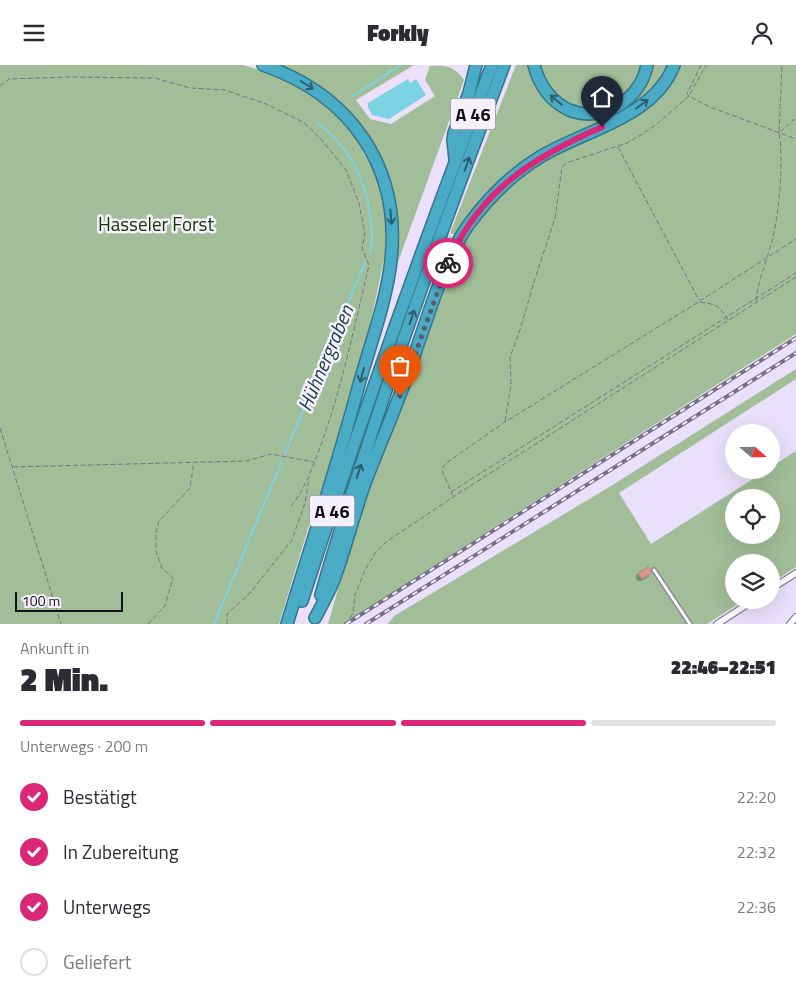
<!DOCTYPE html>
<html lang="de">
<head>
<meta charset="utf-8">
<style>
  :root { --surface:#fff; --page:#f7f7f7; --text:#2b2b33; --muted:#7c7c81; --line:#e1e1e2; --accent:#db2777 }
  body { margin:0; font-family:"Titillium Web",sans-serif; background:var(--page); color:var(--text); height:100vh; display:flex; flex-direction:column; font-size:19px; white-space:nowrap }
  * { box-sizing:border-box; margin:0 }
  p { font-size:16px; color:var(--muted) }
  .icon { flex:none; width:28px; height:28px; fill:none; stroke:currentColor; stroke-width:2; stroke-linecap:round; stroke-linejoin:round }
  .map { position:relative; height:559px; overflow:hidden }
  .side { display:flex; flex-direction:column; background:var(--surface); flex:1 }
  .side>* { flex:none }
  .needle { width:32px; rotate:110deg }
  .buttons { position:absolute; left:725px; top:359px; display:grid; gap:10px }
  .buttons a { display:grid; place-items:center; width:55px; height:55px; border-radius:50%; background:var(--surface); box-shadow:0 5px 20px #0002; font-size:25px }
  .scale { position:absolute; left:15px; bottom:12px; width:108px; box-sizing:border-box; padding-left:5px; border:2px solid #120f18; border-top:0; font-size:14px; line-height:18px; white-space:nowrap; color:#120f18; -webkit-text-stroke:4px #f5f0fc; paint-order:stroke }
  .pin { position:absolute; display:grid; place-items:center; width:42px; height:42px; color:#fff; margin:-51px -21px; border-radius:50% 50% 50% 0; rotate:-45deg; box-shadow:0 0 5px #0007 }
  .pin .icon { rotate:45deg }
  .courier { position:absolute; display:grid; place-items:center; width:50px; height:50px; margin:-25px; border:4px solid #db2777; border-radius:50%; background:#fff; color:#222; box-shadow:0 1px 6px #0007 }
  .overview em { font-style:normal; font-weight:800 }
  .overview div { display:flex; flex-direction:column-reverse }
  .overview { display:flex; align-items:center; justify-content:space-between; height:85px; padding:0 20px }
  h1 { font-size:32px; font-weight:800; line-height:38px }
  .bar { display:grid; grid-template-columns:repeat(4,1fr); gap:8px 5px; align-content:center; height:60px; padding:0 20px }
  .bar i { height:6px; border-radius:4px; background:var(--line) }
  .bar .selected { background:var(--accent) }
  .bar p { grid-column:span 4 }
  ol { padding:0 20px; list-style:none }
  li { display:flex; align-items:center; gap:15px; height:55px }
  li p { margin-inline-start:auto }
  li .icon { padding:5px; border-radius:50%; background:var(--accent); color:#fff; stroke-width:4 }
  li:last-child { color:var(--muted) }
  li i { width:28px; height:28px; border:2px solid var(--line); border-radius:50% }
  header { display:flex; justify-content:space-between; align-items:center; height:65px; padding:0 20px; background:var(--surface); font-size:22px; font-weight:800 }
  .map>svg:first-child { display:block }
</style>
</head>
<body>
<header><svg class="icon" aria-label="menu" viewBox="0 0 24 24"><path d="M4 6h16M4 12h16M4 18h16"/></svg>Forkly<svg class="icon" aria-label="person" viewBox="0 0 24 24"><circle cx="12" cy="8" r="4"/><path d="M4 21q1-7 8-7t8 7"/></svg></header>
<div class="map">
<svg width="796" height="559" viewBox="0 0 796 559">
  <defs>
    <filter id="shadow"><feDropShadow dx="-3" dy="3" stdDeviation="0" flood-color="#0004"/></filter>
  </defs>
  <rect width="100%" height="100%" fill="#eae0fc"/>
  <g fill="#a1be98" fill-rule="evenodd">
    <path d="M0 0H243L276 10 305 25 341 53 356 74 374 107 383 134 386 155 385 190 368 269 329 409 310 457 279 559H0Z"/>
    <path d="M273 0H414L356 35 370 54 391 59 435 31 425 15 430 1C447 0 454 1 464 15L398 197 396 165 363 64Z"/>
    <path d="M516 0H796V269L343 559H328L353 472 377 400 446 219 466 173 450 168Z"/>
    <path d="M796 304V314L619 428 651 479 767 405H771V402L796 386V502L771 518V498H734V535H744L707 559H388L394 551 611 421ZM734 432H771V470H734Z"/>
  </g>
  <path fill="#7cd3e4" d="M408 14 410 18 416 14 426 30 389 54 372 50 368 42V38Z"/>
  <g fill="none" stroke-linecap="round" stroke-linejoin="round">
    <g stroke="#7cd3e4" stroke-width="2">
      <path d="M353 31 401 0"/>
      <path d="M317 57C350 83 367 115 371 157 372 168 373 177 370 187"/>
      <path d="M285 389 365 197"/>
      <path d="M214 559 282 396"/>
    </g>
  </g>
  <path fill="#dd9887" stroke="#a88981" filter="url(#shadow)" d="M648 502 652 508 642 514 638 508Z"/>
  <g fill="none" stroke-linecap="round" stroke-linejoin="round">
    <defs>
      <path id="service" d="M654 505 690 559"/>
      <g id="minor">
        <path d="M771 524 796 508"/>
        <path d="M717 559 754 535"/>
        <path d="M790 559 796 552"/>
      </g>
      <g id="motorway">
        <path d="M263 0C350 30 401 101 391 195 387 235 369 283 358 323 337 402 311 480 287 559"/>
        <path d="M534 0C539 19 550 36 569 45 603 59 641 34 647 0"/>
        <path d="M455 94 453 75 454 68 469 28 476 0"/>
        <path d="M321 530C338 469 358 409 378 349 417 232 460 116 504 0"/>
        <path d="M302 536C360 356 424 177 492 0"/>
        <path d="M315 553C322 540 330 526 335 512 346 481 354 449 365 418 381 376 400 334 414 291 428 252 445 192 469 159 489 132 512 109 540 92 584 65 654 53 674 0"/>
      </g>
    </defs>
    <use href="#service" stroke="#877e97" stroke-width="5.5"/>
    <use href="#minor" stroke="#877e97" stroke-width="8"/>
    <use href="#motorway" stroke="#367489" stroke-width="14"/>
    <g stroke="#787284" stroke-width="1" stroke-dasharray="5 2.5" stroke-linecap="butt">
      <path d="M701 0 687 29 689 31 710 42 796 74"/>
      <path d="M0 21 9 14 69 12 155 13 190 23 225 25 266 39 303 57 321 74 346 105 359 138 365 169 362 183 369 200C354 263 341 327 318 388 311 406 303 428 290 442"/>
      <path d="M780 67 796 53"/>
      <path d="M618 82 699 235"/>
      <path d="M756 236C758 216 767 195 772 176 779 151 784 93 779 68L782 0"/>
      <path d="M700 237C717 240 718 239 728 255"/>
      <path d="M505 356 511 320 510 292 520 265 534 217 555 153 562 102 566 98 627 78 639 71 657 59 689 31 706 0"/>
      <path d="M0 363 61 559"/>
      <path d="M13 402 246 396 271 389 314 397"/>
      <path d="M451 427 796 208"/>
      <path d="M453 431 443 408 442 405 445 399 505 357 700 236 796 174"/>
      <path d="M758 540 766 535"/>
      <path d="M350 553 353 548 355 530 365 505 375 488 386 477 453 432 796 212"/>
      <path d="M148 559 165 541 173 513 162 503 156 486V467L159 456 190 423 194 397"/>
      <path d="M227 559V549L250 528 292 475 305 438 309 413"/>
    </g>
    <use href="#service" stroke="#fff" stroke-width="3"/>
    <use href="#minor" stroke="#fff" stroke-width="5.5"/>
    <use href="#motorway" stroke="#49abc6" stroke-width="11"/>
    <defs>
      <g id="rail">
        <path d="M346 559 796 273"/>
        <path d="M366 559 796 288"/>
      </g>
    </defs>
    <use href="#rail" stroke="#767082" stroke-width="4"/>
    <use href="#rail" stroke="#f5f0fc" stroke-width="2" stroke-dasharray="5.5" stroke-linecap="butt"/>
  </g>
  <defs><path id="oneway-shaft" d="M-6 0H5M1.5-3L5.5 0L1.5 3" fill="none" stroke-width="1.6" stroke-linecap="round" stroke-linejoin="round" transform="scale(1.25)"/></defs>
  <g stroke="#2e5d6f">
    <use href="#oneway-shaft" transform="translate(307 20) rotate(32)"/>
    <use href="#oneway-shaft" transform="translate(556 35) rotate(-140)"/>
    <use href="#oneway-shaft" transform="translate(642 39) rotate(-37)"/>
    <use href="#oneway-shaft" transform="translate(467 99) rotate(-70)"/>
    <use href="#oneway-shaft" transform="translate(391 152) rotate(85)"/>
    <use href="#oneway-shaft" transform="translate(412 252) rotate(-71)"/>
    <use href="#oneway-shaft" transform="translate(362 310) rotate(105)"/>
    <use href="#oneway-shaft" transform="translate(359 406) rotate(-72)"/>
  </g>
  <g fill="none" stroke-linecap="round" stroke-linejoin="round">
    <path stroke="#5e5868" stroke-width="5" stroke-dasharray="0 9" d="M400 331 448 198"/>
    <path stroke="#db2777" stroke-width="6" d="M448 198C479 126 533 92 602 62"/>
  </g>
  <g text-anchor="middle" dominant-baseline="central" stroke-width="5" stroke-linejoin="round" paint-order="stroke">
    <g fill="#f5f0fc" stroke="#56525c" stroke-width="1">
      <rect x="450.5" y="33.5" width="45" height="31" rx="4"/>
      <rect x="309.5" y="430.5" width="45" height="31" rx="4"/>
    </g>
    <g font-size="18" font-weight="bold" fill="#120f18">
      <text x="473" y="49">A 46</text>
      <text x="332" y="446">A 46</text>
    </g>
    <g font-size="19" fill="#113800" stroke="#f5f0fc">
      <text x="156" y="158">Hasseler Forst</text>
    </g>
    <g font-size="20" font-style="italic" fill="#184149" stroke="#f5f0fc">
      <text transform="translate(325 293) rotate(-67)">Hühnergraben</text>
    </g>
  </g>
</svg>
<div class="buttons">
<a><svg class="needle" viewBox="-14 -14 28 28"><path d="M0-13l5 13h-10z" fill="#e53935"/><path d="M0 13l5-13h-10z" fill="#7c7c81"/></svg></a>
<a><svg class="icon" aria-label="locate" viewBox="0 0 24 24"><circle cx="12" cy="12" r="6"/><path d="M12 2v4M12 18v4M2 12h4M18 12h4"/></svg></a>
<a><svg class="icon" aria-label="layers" viewBox="0 0 24 24"><path d="M12 4l9 5-9 5-9-5zM3 14l9 5 9-5"/></svg></a>
</div>
<div class="scale">100 m</div>
<div class="pin" style="left:400px;top:331px;background:#ea580c"><svg class="icon" aria-label="bag" viewBox="0 0 24 24"><path d="M5 8h14l-1 12H6zM9 8a3 3 0 0 1 6 0"/></svg></div>
<div class="pin" style="left:602px;top:62px;background:#1f2937"><svg class="icon" aria-label="home" viewBox="0 0 24 24"><path d="M3 11l9-7 9 7M6 9v11h12V9"/></svg></div>
<div class="courier" style="left:448px;top:198px"><svg class="icon" aria-label="bike" viewBox="0 0 24 24"><circle cx="6" cy="16" r="4"/><circle cx="18" cy="16" r="4"/><path d="M6 16l4-8h5l3 8M10 8l3 8H6M13 5h3"/></svg></div>
</div>
<section class="side">
<div class="overview"><div><h1>2 Min.</h1><p>Ankunft in</p></div><em>22:46–22:51</em></div>
<div class="bar"><i class="selected"></i><i class="selected"></i><i class="selected"></i><i></i><p>Unterwegs · 200 m</p></div>
<ol>
<li><svg class="icon" aria-label="check" viewBox="0 0 24 24"><path d="M5 12l5 5 9-10"/></svg>Bestätigt<p>22:20</p></li>
<li><svg class="icon" aria-label="check" viewBox="0 0 24 24"><path d="M5 12l5 5 9-10"/></svg>In Zubereitung<p>22:32</p></li>
<li><svg class="icon" aria-label="check" viewBox="0 0 24 24"><path d="M5 12l5 5 9-10"/></svg>Unterwegs<p>22:36</p></li>
<li><i></i>Geliefert</li>
</ol>
</section>
</body>
</html>
